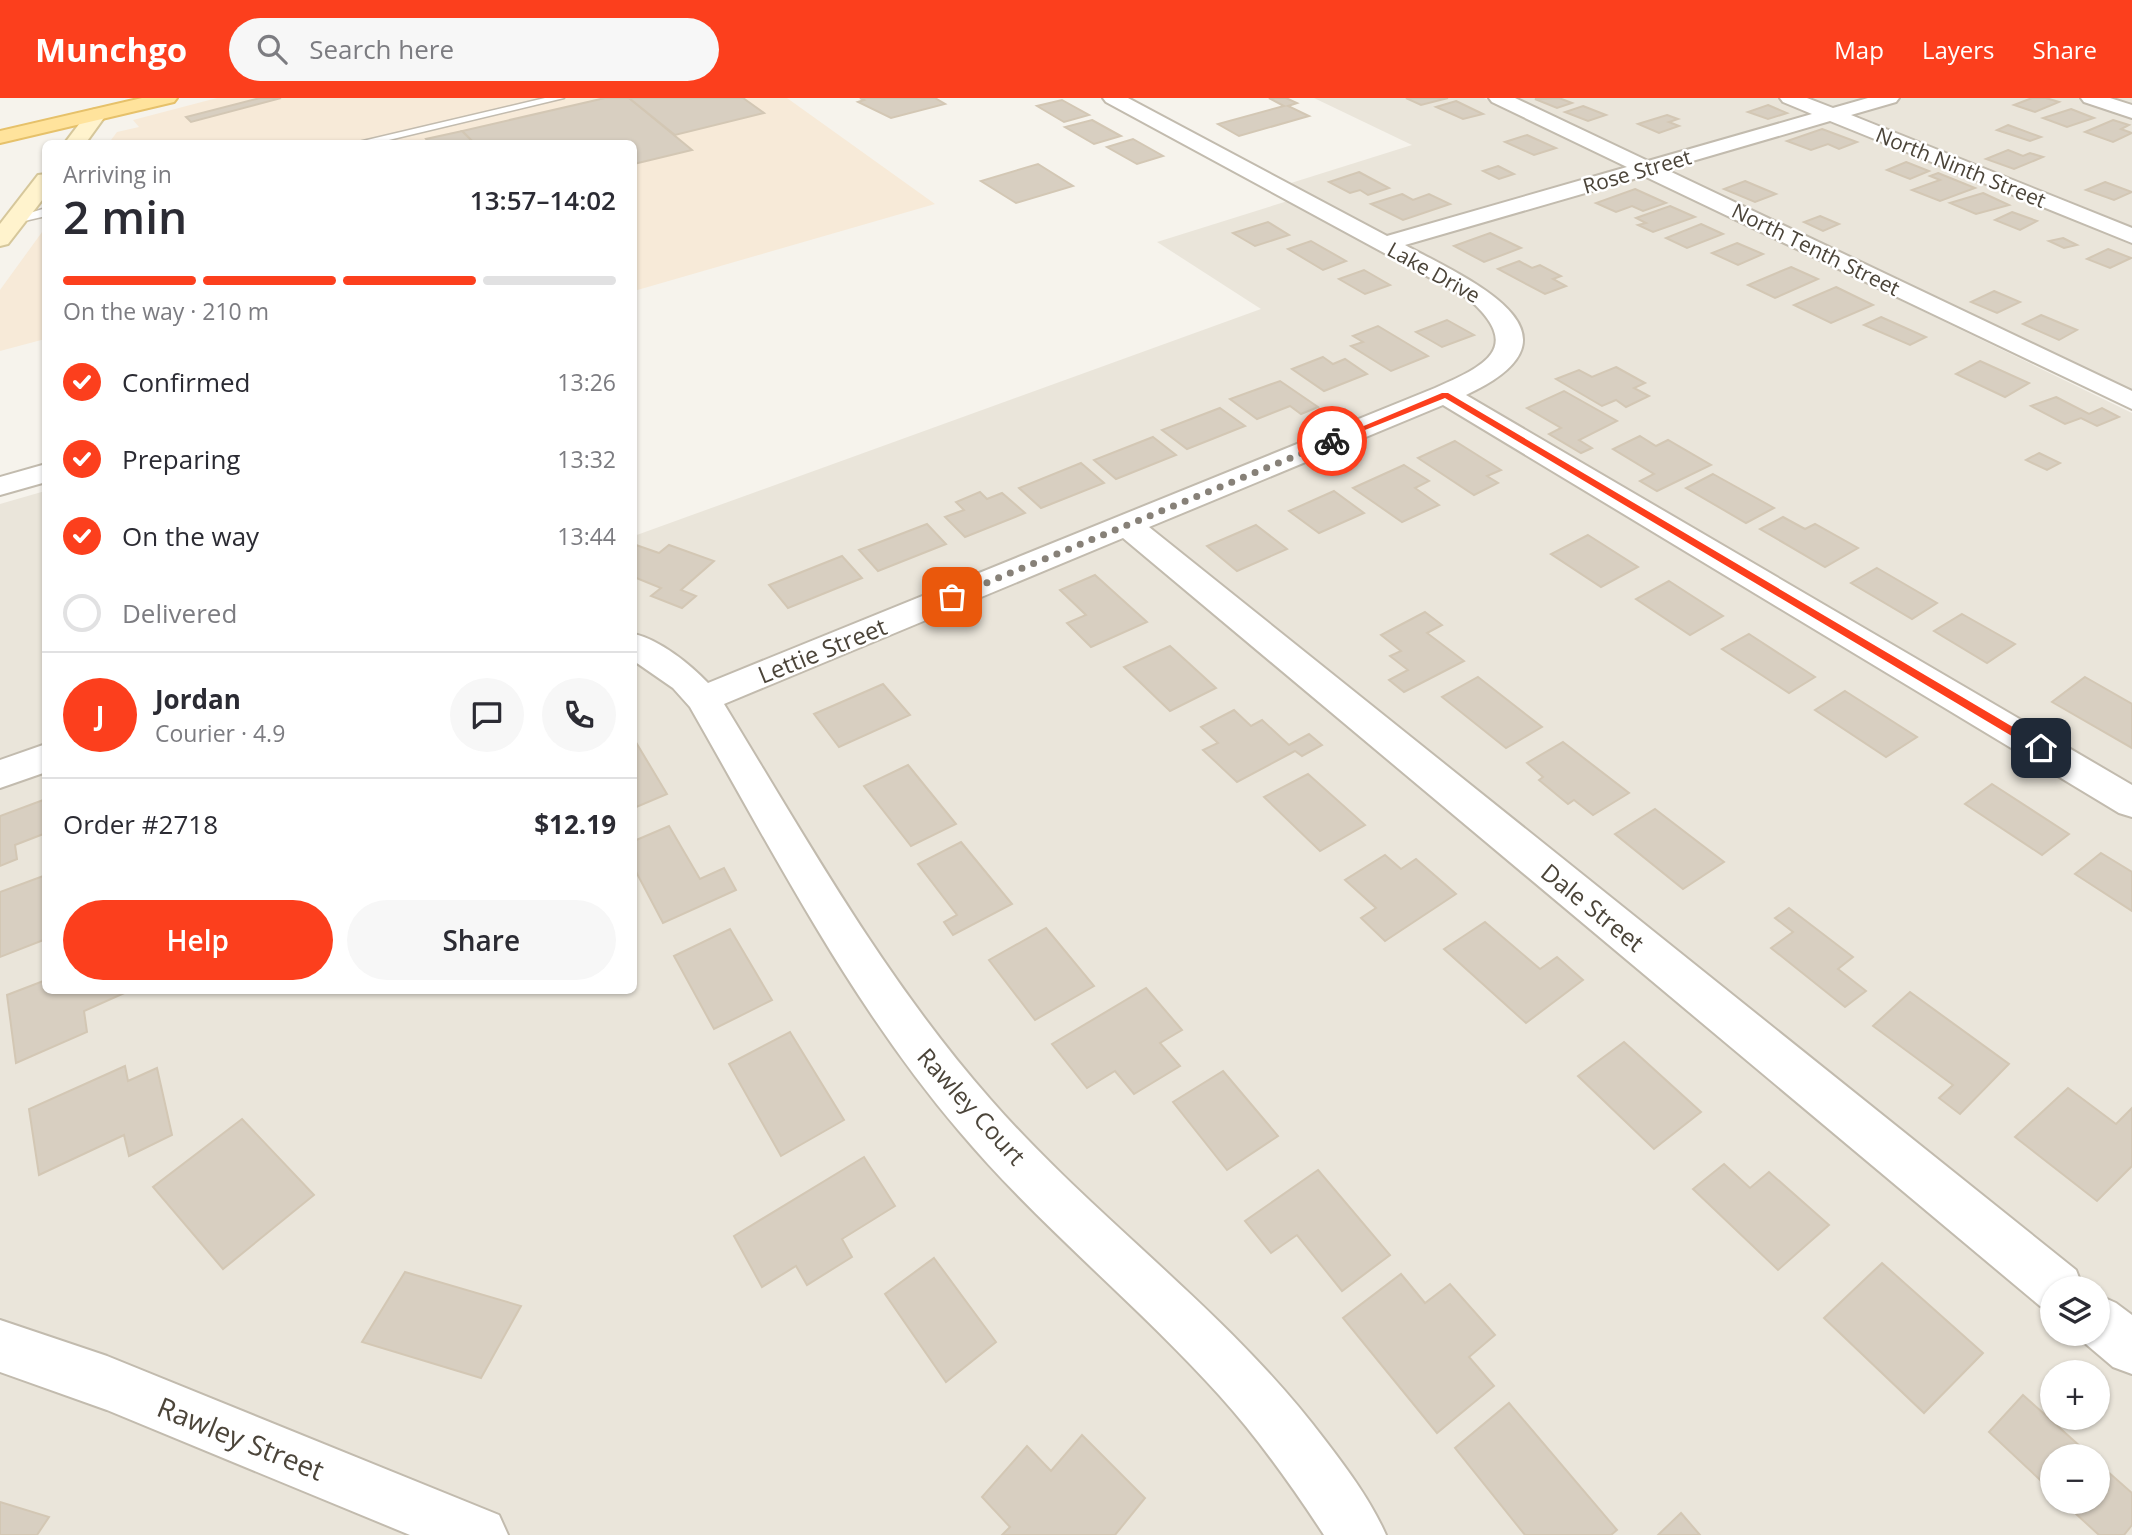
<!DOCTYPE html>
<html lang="en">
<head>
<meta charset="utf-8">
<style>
  :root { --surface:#fff; --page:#f7f7f7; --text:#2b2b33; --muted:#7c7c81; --line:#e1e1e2; --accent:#fc3f1d }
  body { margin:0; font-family:"Open Sans",sans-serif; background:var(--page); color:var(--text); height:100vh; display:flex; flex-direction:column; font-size:26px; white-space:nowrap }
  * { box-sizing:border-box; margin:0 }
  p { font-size:23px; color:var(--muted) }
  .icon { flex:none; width:38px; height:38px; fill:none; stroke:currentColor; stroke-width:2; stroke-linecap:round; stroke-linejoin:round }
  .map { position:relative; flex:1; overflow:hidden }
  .details { position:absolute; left:42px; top:42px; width:595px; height:854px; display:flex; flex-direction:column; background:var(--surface); border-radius:10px; box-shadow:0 2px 5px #0004 }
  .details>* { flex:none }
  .fabs { position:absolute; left:2040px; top:1178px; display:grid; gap:14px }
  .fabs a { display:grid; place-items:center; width:70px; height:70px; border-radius:50%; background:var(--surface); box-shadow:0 2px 5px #0004; font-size:35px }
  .pin { position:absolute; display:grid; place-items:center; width:60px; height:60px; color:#fff; margin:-30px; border-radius:14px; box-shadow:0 4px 10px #0006 }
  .courier { position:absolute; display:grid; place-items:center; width:70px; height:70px; margin:-35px; border:5px solid #fc3f1d; border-radius:50%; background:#fff; color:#222; box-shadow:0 2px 9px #0007 }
  .head em { font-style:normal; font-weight:600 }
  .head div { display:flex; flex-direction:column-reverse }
  .head { display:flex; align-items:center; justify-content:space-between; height:119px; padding:0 21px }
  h1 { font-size:46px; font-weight:600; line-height:52px }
  .bar { display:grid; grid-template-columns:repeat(4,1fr); gap:10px 7px; align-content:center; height:84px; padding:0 21px }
  .bar i { height:9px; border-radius:5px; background:var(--line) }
  .bar .on { background:var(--accent) }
  .bar p { grid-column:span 4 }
  .line { display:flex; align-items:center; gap:18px; padding:0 21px; border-top:2px solid var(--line) }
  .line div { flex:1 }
  .round { display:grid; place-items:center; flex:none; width:74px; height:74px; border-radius:37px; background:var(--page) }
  ol { padding:0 21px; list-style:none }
  li { display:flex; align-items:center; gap:21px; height:77px }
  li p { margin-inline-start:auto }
  li .icon { padding:7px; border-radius:50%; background:var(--accent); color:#fff; stroke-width:4 }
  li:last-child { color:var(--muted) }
  li i { width:38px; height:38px; border:4px solid var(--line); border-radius:50% }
  .primary-button { display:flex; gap:14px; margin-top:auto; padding:14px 21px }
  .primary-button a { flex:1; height:80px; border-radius:42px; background:var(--accent); color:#fff; font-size:28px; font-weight:600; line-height:80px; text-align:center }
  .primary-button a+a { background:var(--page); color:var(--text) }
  header { display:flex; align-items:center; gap:42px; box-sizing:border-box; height:98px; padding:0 35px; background:var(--accent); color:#fff }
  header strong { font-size:33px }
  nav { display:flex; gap:38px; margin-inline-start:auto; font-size:24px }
  .search { width:490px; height:63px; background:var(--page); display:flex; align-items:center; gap:18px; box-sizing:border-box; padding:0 24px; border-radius:38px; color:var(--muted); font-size:26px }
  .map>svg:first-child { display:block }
</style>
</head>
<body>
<header>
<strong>Munchgo</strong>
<div class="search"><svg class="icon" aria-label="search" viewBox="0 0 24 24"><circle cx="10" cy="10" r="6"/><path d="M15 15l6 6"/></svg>Search here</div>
<nav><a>Map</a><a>Layers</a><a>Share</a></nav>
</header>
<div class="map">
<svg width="2132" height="1437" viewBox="0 0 2132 1437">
  <rect width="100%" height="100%" fill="#f6f3ec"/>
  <g fill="#eae5da" fill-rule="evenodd">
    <path d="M1314 0H1484L2132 315V1437H0V406L45 393 46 892H634V438L1261 211 1157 144 1310 96 1291 85 1412 47ZM2053 1190H2098V1236H2053ZM2053 1274H2098V1320H2053ZM2053 1358H2098V1404H2053Z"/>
    <path d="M1513 0H2132V296L1637 57Z"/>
  </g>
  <g fill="#f7ead8">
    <path d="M217 0H787L935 106 634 193V46H108L117 34 139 29 133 22Z"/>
    <path d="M45 130V241L0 253V192Z"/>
  </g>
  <g fill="#d8cfc1" stroke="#d3c7b4" stroke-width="2">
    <path d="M260 0H281L191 24 186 19Z"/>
    <path d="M605 0H629L692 52 634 66V46H475L462 33Z"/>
    <path d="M629 0H743L764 15 675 37Z"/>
    <path d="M860 0H935L945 6 891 20 858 4 864 2Z"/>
    <path d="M1269 0H1286L1297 5 1288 8 1309 18 1239 38 1218 26 1284 8Z"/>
    <path d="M1406 0H1448L1421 7Z"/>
    <path d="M1559 0 1572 5 1557 10 1535 1Z"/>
    <path d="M2032 0H2046L2059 4 2035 14 2014 7Z"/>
    <path d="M1062 2 1089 17 1064 24 1037 8Z"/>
    <path d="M1456 3 1483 16 1463 21 1436 9Z"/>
    <path d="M1768 7 1787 15 1768 21 1748 14Z"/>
    <path d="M1583 8 1606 17 1588 23 1565 14Z"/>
    <path d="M2071 11 2094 20 2067 29 2043 20Z"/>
    <path d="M1667 17 1678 21 1669 24 1679 28 1659 35 1638 26Z"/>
    <path d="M1092 22 1121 38 1094 46 1065 29Z"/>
    <path d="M2113 22 2129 27 2121 31 2132 35 2113 44 2085 34Z"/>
    <path d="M2008 27 2041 39 2030 43 1997 32Z"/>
    <path d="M1822 31 1857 44 1839 51 1828 46 1811 52 1787 43Z"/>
    <path d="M462 33 475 46H430L426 41Z"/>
    <path d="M1527 37 1556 50 1534 57 1505 44Z"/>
    <path d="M1133 41 1163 58 1137 66 1107 49Z"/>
    <path d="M2008 52 2023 58 2030 55 2043 59 2014 71 1986 61Z"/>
    <path d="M1906 64 1929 73 1910 81 1887 72Z"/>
    <path d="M1038 66 1073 88 1016 105 981 83Z"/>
    <path d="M1498 68 1514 76 1499 81 1483 73Z"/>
    <path d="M1359 74 1389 90 1368 97 1360 92 1350 95 1329 84Z"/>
    <path d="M1938 75 1975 90 1940 103 1912 92 1940 82 1930 78Z"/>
    <path d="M1745 83 1776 96 1755 104 1724 91Z"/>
    <path d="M2105 84 2132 94 2114 102 2086 92Z"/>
    <path d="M1635 91 1666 105 1643 113 1632 108 1616 114 1596 105Z"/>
    <path d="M1983 95 2009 107 1976 116 1950 105Z"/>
    <path d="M1402 96 1413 102 1429 96 1450 106 1403 122 1371 106Z"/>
    <path d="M1670 108 1695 119 1653 134 1638 127 1646 125 1636 120Z"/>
    <path d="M2012 114 2037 123 2020 132 1995 122Z"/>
    <path d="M1820 118 1839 126 1823 133 1804 124Z"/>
    <path d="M1268 124 1289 137 1255 148 1233 135Z"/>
    <path d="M1701 126 1723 136 1687 150 1666 140Z"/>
    <path d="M1490 135 1521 150 1484 164 1454 148Z"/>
    <path d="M2063 140 2077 147 2064 150 2049 143Z"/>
    <path d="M1311 143 1346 163 1323 172 1288 151Z"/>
    <path d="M1737 145 1763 156 1738 167 1712 155Z"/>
    <path d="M2108 151 2131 160 2110 170 2087 161Z"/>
    <path d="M1519 163 1532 170 1540 167 1561 178 1553 181 1566 188 1545 196 1498 171Z"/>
    <path d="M1791 169 1818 181 1775 200 1748 187Z"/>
    <path d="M1364 172 1390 187 1365 196 1339 181Z"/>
    <path d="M1836 189 1873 207 1831 225 1794 207Z"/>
    <path d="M1994 193 2020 204 1997 215 1971 204Z"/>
    <path d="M2041 217 2077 232 2059 242 2023 226Z"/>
    <path d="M1881 219 1926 239 1910 247 1864 227Z"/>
    <path d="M1447 222 1474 237 1442 249 1416 234Z"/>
    <path d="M1378 228 1428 258 1391 273 1351 248 1363 244 1353 238Z"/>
    <path d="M1323 259 1333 266 1345 261 1367 276 1324 293 1292 271Z"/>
    <path d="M1980 263 2029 285 2005 299 1956 276Z"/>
    <path d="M1616 269 1645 285 1634 290 1649 298 1626 309 1616 302 1602 308 1556 281 1579 272 1592 279Z"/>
    <path d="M1280 283 1318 309 1301 316 1290 308 1257 321 1230 301Z"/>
    <path d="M1564 293 1617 323 1579 342 1592 350 1581 355 1549 336 1561 330 1527 310Z"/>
    <path d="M2056 299 2089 316 2102 310 2119 319 2097 328 2081 320 2065 326 2031 308Z"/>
    <path d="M1220 310 1245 328 1187 351 1162 332Z"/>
    <path d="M1640 338 1656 348 1668 342 1711 367 1657 393 1640 383 1654 376 1613 351Z"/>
    <path d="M1153 339 1176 357 1116 381 1094 362Z"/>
    <path d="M1455 343 1501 372 1487 378 1498 385 1474 397 1418 360Z"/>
    <path d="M2039 355 2060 365 2047 372 2026 362Z"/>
    <path d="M1081 365 1104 385 1041 410 1019 390Z"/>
    <path d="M1404 367 1429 383 1415 390 1439 407 1402 424 1353 390Z"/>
    <path d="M1713 376 1774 410 1746 425 1686 390Z"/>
    <path d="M1334 393 1364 415 1319 435 1289 413Z"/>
    <path d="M980 394 987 401 1002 395 1025 415 965 439 945 419 964 412 956 404Z"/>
    <path d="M1783 419 1805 431 1815 426 1858 450 1825 469 1760 431Z"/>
    <path d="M927 426 946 446 878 473 859 452Z"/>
    <path d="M1256 427 1287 451 1237 473 1207 448Z"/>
    <path d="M1588 437 1638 469 1601 489 1551 456Z"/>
    <path d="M636 447 659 455 669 447 714 463 681 492 696 498 682 510 651 498 661 490 634 479V448Z"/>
    <path d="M842 458 862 480 788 510 769 487Z"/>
    <path d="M1877 470 1937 505 1912 521 1851 485Z"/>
    <path d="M1095 477 1147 524 1091 549 1067 525 1086 517 1060 492Z"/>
    <path d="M1669 483 1723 518 1690 537 1636 501Z"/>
    <path d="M1425 514 1442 527 1427 535 1464 563 1404 594 1389 582 1408 572 1390 558 1401 553 1381 537Z"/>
    <path d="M1962 516 2015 546 1987 565 1934 533Z"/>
    <path d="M1749 536 1815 579 1789 595 1722 551Z"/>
    <path d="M1170 548 1216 590 1170 613 1124 569Z"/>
    <path d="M1478 579 1542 629 1506 650 1442 599Z"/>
    <path d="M2085 579 2132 606V650L2052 604Z"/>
    <path d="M883 586 910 617 839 649 814 616Z"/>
    <path d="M1845 593 1917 639 1886 659 1815 612Z"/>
    <path d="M1234 612 1251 628 1262 622 1289 647 1309 636 1322 647 1302 658 1295 653 1237 684 1203 652 1218 645 1201 629Z"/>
    <path d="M634 641 667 696 634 710Z"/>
    <path d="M1563 644 1629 695 1593 717 1574 702 1568 706 1539 682 1543 679 1527 665Z"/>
    <path d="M908 667 956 726 911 748 864 688Z"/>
    <path d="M1308 676 1365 727 1320 753 1264 699Z"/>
    <path d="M1992 686 2069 736 2042 757 1965 706Z"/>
    <path d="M46 701V735L15 747 17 761 0 768V718Z"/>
    <path d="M1655 711 1724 764 1683 791 1615 736Z"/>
    <path d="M669 728 700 781 724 770 736 792 663 825 634 770V743Z"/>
    <path d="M961 744 1012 806 953 837 944 824 957 817 918 766Z"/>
    <path d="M2101 755 2132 774V813L2075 776Z"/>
    <path d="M1385 757 1401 771 1416 761 1456 796 1385 843 1361 820 1376 810 1345 782Z"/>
    <path d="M46 777V841L0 859V794Z"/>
    <path d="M1789 810 1853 859 1838 871 1866 893 1845 909 1771 850 1793 834 1775 820Z"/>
    <path d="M1485 824 1540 871 1557 859 1583 882 1526 925 1444 851Z"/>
    <path d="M1046 830 1094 888 1035 922 989 862Z"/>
    <path d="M730 831 772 902 714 931 674 858Z"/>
    <path d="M46 882V892H131L84 913 87 934 16 965 7 897Z"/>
    <path d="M1146 890 1182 932 1160 945 1180 968 1134 996 1115 973 1087 990 1052 946Z"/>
    <path d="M1910 894 2009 966 1960 1016 1939 1000 1953 987 1873 928Z"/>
    <path d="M790 934 844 1022 781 1058 729 966Z"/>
    <path d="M1624 944 1701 1014 1654 1051 1578 978Z"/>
    <path d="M125 968 128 983 157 970 172 1037 129 1058 124 1037 39 1077 29 1011Z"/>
    <path d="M1223 973 1278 1038 1227 1072 1173 1004Z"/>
    <path d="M2068 990 2116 1026 2132 1010V1068L2097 1103 2015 1039Z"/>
    <path d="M242 1021 314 1097 223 1171 153 1089Z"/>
    <path d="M864 1059 895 1108 842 1141 852 1159 807 1187 796 1168 762 1189 734 1138Z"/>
    <path d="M1724 1066 1750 1090 1769 1074 1829 1127 1778 1172 1693 1091Z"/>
    <path d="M1318 1072 1390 1157 1342 1193 1297 1137 1271 1155 1245 1123Z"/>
    <path d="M934 1160 996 1244 946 1284 885 1196Z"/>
    <path d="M1882 1165 1983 1255 1924 1315 1824 1220Z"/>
    <path d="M405 1174 521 1208 481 1280 362 1244Z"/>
    <path d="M1401 1176 1425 1205 1450 1186 1495 1237 1469 1259 1494 1288 1437 1335 1343 1220Z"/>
    <path d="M2023 1297 2091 1358H2053V1394L1989 1334Z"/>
    <path d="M1509 1305 1617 1432 1611 1437H1525L1455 1350Z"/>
    <path d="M1082 1337 1145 1400 1115 1437H1002L1010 1429 982 1399 1027 1348 1051 1373Z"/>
    <path d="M2098 1365 2132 1395V1427L2124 1437H2099L2063 1404H2098Z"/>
    <path d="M0 1404 49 1419 37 1437H0Z"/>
    <path d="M1681 1415 1700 1437H1658Z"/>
  </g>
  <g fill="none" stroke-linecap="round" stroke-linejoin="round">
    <defs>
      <g id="lane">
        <path d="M545 0H564L372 46H350Z"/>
        <path d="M46 110V118L16 125 10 121Z"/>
      </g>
      <g id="street">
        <path d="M1103 0H1128L1387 138 1627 69 1492 4 1489 0H1515L1648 63 1812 16 1783 4 1780 0H1807L1833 10 1868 0H1899L1896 4 1851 17 2132 130V145L1830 23 1665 71 2132 293V311L1644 78 1405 147C1468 181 1598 236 1466 297L2132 687V719L2119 715 1443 307 1149 429 2076 1172 2083 1190H2053V1213L2040 1208 1123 440 724 606C807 742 885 882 991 1002 1096 1122 1229 1214 1325 1342 1348 1372 1371 1403 1386 1437H1324C1292 1388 1258 1340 1219 1297 1136 1205 1039 1128 959 1033 850 905 773 754 690 609L673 590 634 563V536C660 542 690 566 708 585L1435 290C1485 268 1524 250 1469 201L1106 4Z"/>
        <path d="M2081 0H2110L2132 7V20L2084 4Z"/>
        <path d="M46 366V384L0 397V379Z"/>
        <path d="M46 646V674L0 690V662Z"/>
        <path d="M2098 1197 2116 1205 2132 1217V1276L2113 1269 2080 1241 2077 1236H2098Z"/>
        <path d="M0 1222 107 1258 499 1417 508 1437H410L107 1312 0 1274Z"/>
      </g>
      <g id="secondary">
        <path d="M96 11 103 13 106 17 85 46H64L89 13Z"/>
        <path d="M46 76V97L8 146 0 148V126L38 77Z"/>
      </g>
      <path id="primary" d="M142 0H177L174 4 0 45V33Z"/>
    </defs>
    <use href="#lane" stroke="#c2bbae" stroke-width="3"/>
    <use href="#street" stroke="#c2bbae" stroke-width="4"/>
    <use href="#secondary" stroke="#d6c79b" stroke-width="4"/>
    <use href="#primary" stroke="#e6c16a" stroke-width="4"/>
    <use href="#lane" fill="#fff" fill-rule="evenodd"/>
    <use href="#street" fill="#fff" fill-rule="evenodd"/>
    <use href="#secondary" fill="#fff3cd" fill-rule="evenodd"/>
    <use href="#primary" fill="#ffe39c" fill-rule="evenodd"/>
  </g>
  <path fill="#fc3f1d" d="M1442 295H1448L2045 648V653H2037L1445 300 1335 344 1328 343Z"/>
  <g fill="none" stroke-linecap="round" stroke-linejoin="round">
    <path stroke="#878178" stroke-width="7" stroke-dasharray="0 12.6" d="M952 499 1332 343"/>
  </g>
  <g text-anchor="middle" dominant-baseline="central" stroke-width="5" stroke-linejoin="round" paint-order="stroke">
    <g font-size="21" fill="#4b4439" stroke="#fff">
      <text transform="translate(1961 69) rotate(22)">North Ninth Street</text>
      <text transform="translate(1637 73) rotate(-16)">Rose Street</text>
      <text transform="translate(1816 151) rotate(26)">North Tenth Street</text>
      <text transform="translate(1434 174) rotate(29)">Lake Drive</text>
    </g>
    <g font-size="24" fill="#4b4439" stroke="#fff">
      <text transform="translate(822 552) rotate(-22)">Lettie Street</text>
      <text transform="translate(1593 809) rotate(39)">Dale Street</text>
      <text transform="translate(972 1008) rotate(48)">Rawley Court</text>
    </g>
    <g font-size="28" fill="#4b4439" stroke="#fff">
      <text transform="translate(241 1340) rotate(22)">Rawley Street</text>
    </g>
  </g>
</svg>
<div class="fabs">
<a><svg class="icon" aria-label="layers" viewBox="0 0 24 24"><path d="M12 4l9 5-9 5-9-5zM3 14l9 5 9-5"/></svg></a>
<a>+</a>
<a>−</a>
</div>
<div class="pin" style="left:952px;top:499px;background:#ea580c"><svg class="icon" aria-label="bag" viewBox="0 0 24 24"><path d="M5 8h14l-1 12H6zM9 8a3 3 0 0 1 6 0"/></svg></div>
<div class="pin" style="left:2041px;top:650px;background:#1f2937"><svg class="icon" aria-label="home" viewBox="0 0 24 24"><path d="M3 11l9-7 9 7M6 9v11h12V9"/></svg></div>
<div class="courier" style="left:1332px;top:343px"><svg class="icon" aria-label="bike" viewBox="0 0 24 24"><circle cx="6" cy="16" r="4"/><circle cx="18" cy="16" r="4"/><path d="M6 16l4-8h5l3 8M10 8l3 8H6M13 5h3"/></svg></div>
<section class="details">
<div class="head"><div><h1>2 min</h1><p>Arriving in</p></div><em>13:57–14:02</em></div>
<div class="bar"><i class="on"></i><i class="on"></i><i class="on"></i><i></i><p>On the way · 210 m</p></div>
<ol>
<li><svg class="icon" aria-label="check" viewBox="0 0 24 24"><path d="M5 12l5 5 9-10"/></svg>Confirmed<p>13:26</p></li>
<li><svg class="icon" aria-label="check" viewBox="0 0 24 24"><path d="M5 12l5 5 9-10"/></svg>Preparing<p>13:32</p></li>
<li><svg class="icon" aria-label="check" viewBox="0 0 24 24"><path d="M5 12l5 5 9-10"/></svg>On the way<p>13:44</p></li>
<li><i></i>Delivered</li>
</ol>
<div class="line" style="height:126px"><b class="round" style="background:var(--accent);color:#fff">J</b><div><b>Jordan</b><p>Courier · 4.9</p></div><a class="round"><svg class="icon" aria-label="chat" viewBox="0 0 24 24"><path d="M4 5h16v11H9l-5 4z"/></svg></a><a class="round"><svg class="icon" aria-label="phone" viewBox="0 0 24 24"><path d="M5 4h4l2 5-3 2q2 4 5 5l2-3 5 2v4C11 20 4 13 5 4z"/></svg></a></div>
<div class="line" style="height:91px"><div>Order #2718</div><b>$12.19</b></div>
<div class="primary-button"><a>Help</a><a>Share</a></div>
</section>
</div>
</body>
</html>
